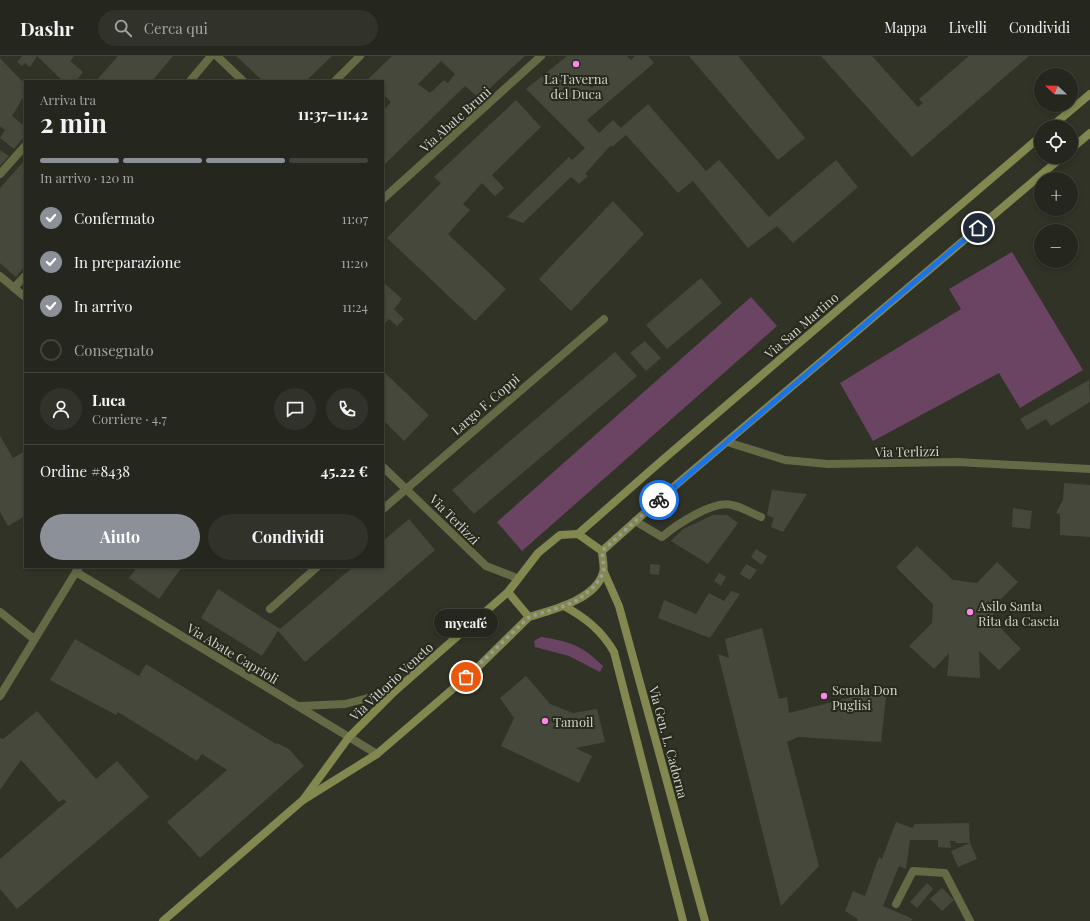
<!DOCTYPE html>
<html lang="it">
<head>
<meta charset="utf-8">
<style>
  :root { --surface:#25261d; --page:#31322a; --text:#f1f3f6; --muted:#a3a5a4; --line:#42433b; --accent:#8c9099 }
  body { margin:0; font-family:"Playfair Display",serif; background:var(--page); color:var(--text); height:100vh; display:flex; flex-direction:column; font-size:15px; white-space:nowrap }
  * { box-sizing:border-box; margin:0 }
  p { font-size:13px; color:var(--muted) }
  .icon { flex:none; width:22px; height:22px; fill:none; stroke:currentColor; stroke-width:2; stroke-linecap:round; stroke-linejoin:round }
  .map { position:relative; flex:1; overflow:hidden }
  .details { position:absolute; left:24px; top:24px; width:360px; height:488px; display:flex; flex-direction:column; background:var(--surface); border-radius:0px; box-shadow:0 2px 6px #0003,0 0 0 1px var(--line) }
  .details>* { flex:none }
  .needle { width:26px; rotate:292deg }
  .fabs { position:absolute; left:1034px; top:12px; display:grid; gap:8px }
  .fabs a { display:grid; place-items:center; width:44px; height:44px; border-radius:50%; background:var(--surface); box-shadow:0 2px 6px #0003,0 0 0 1px var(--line); font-size:20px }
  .pin { position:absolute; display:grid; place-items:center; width:34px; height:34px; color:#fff; margin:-17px; border:2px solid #fff; border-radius:50%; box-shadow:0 1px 4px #0007 }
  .courier { position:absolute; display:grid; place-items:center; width:40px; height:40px; margin:-20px; border:3px solid #1a73e8; border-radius:50%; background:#fff; color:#222; box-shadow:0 1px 5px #0007 }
  .bubble { position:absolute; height:28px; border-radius:14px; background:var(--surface); box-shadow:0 2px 6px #0003,0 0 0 1px var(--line); font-size:13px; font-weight:700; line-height:28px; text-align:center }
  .headline em { font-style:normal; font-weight:700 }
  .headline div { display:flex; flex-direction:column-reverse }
  .headline { display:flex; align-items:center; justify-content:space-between; height:68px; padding:0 16px }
  h1 { font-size:26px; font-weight:700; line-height:30px }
  .bar { display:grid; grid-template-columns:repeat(4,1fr); gap:6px 4px; align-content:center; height:48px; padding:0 16px }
  .bar i { height:5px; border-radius:3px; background:var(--line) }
  .bar .on { background:var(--accent) }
  .bar p { grid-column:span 4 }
  .line { display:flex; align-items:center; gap:10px; padding:0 16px; border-top:1px solid var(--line) }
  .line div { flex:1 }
  .round { display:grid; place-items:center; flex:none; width:42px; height:42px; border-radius:21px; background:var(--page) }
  ol { padding:0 16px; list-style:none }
  li { display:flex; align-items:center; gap:12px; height:44px }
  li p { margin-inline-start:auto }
  li .icon { padding:4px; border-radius:50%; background:var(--accent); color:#fff; stroke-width:4 }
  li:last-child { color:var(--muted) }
  li i { width:22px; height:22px; border:2px solid var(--line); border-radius:50% }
  .primary-button { display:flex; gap:8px; margin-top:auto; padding:8px 16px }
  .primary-button a { flex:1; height:46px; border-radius:24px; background:var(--accent); color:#fff; font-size:16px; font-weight:700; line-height:46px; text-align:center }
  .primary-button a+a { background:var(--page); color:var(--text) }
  header { display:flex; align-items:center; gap:24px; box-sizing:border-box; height:56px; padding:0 20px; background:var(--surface); border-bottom:1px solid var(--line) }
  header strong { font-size:19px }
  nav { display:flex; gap:22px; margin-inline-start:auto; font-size:14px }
  .search { width:280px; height:36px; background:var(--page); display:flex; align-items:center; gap:10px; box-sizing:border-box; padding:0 14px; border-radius:22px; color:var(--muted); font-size:15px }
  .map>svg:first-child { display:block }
</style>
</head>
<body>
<header>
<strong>Dashr</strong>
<div class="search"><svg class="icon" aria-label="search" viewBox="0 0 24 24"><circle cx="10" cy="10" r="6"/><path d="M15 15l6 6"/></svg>Cerca qui</div>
<nav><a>Mappa</a><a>Livelli</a><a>Condividi</a></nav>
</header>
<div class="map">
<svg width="1090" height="865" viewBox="0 0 1090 865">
  <rect width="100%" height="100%" fill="#313327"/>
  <g fill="#6b4463">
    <path d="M1012 196 1083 314 1020 352 999 317 873 385 840 327 961 253 949 233Z"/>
    <path d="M751 241 777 270 522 495 497 466Z"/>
    <path d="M541 581C569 585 583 590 603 610L600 616 569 600 535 591 534 585Z"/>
  </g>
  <g fill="#46483b" fill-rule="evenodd">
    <path d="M22 0H72L74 1 70 5 83 16 76 25H63L37 0 30 11 25 7 22 10 17 6Z"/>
    <path d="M118 0H173L152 25H96Z"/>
    <path d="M236 0H332L306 25H263Z"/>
    <path d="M392 0H525L479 42 465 30 383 110V55L391 46 383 38V25H370L368 23ZM441 5 455 18 448 27 444 24 430 37 418 28Z"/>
    <path d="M567 0H627L631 4 635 0H648L654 7 587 64 599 77 613 64 621 72 648 48 706 115 719 104 769 161 836 104 858 131 793 187 777 170 748 192 693 125 678 137 626 79 612 91 611 89 585 118 588 120 579 128 571 121 523 167 507 161 569 101 572 104 585 92 526 33ZM589 19 597 27 592 32 583 23Z"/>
    <path d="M689 0H738L805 82 778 104Z"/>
    <path d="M821 0H872L918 51 923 47 919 43 969 0H1029L912 101Z"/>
    <path d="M0 2 25 28V38L12 60 23 69 24 81 14 93 0 82 5 74 0 70Z"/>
    <path d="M516 44 541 71 492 119 504 132 495 140 482 127 463 148 470 154 448 178 506 233 475 265 387 182 441 127 434 121Z"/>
    <path d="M0 94 9 100 0 110Z"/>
    <path d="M25 104V210L16 221 0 207V132Z"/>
    <path d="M613 145 644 178 571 255 539 223Z"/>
    <path d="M701 222 722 247 667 293 646 269Z"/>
    <path d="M383 226 402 243 394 253 404 263 397 270 389 263 383 269Z"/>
    <path d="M645 285 661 302 646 315 630 297Z"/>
    <path d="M615 296 637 320 474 458 452 434Z"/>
    <path d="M383 315 429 359 404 385 383 364Z"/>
    <path d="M1089 324 1090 346 1051 370 1046 363 1027 374 1020 363Z"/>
    <path d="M0 380 13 402 25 395V460L8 470 0 456Z"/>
    <path d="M1064 427 1090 429V481L1060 479V458L1056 457 1063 444Z"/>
    <path d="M772 434 807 438 783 476 771 471 774 462 767 459Z"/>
    <path d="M1013 452 1032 455 1030 473 1012 471Z"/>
    <path d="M713 459H727L738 467 708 508 671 485 683 473Z"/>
    <path d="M409 463 435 494 305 606 278 575 262 600 201 562 218 533 280 573 353 511H383V485Z"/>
    <path d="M917 490 953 524 977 527 997 506 1018 526 995 549 993 564 1021 593 999 614 979 595 980 622 947 620 949 597 934 613 909 590 932 567 933 548 896 511Z"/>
    <path d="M756 493 767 500 762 509 751 501Z"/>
    <path d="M650 508 660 509 659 519 650 518Z"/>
    <path d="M746 508 757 514 750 524 740 518Z"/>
    <path d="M137 511H182L159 543 129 522Z"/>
    <path d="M719 517 726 521 721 530 714 525Z"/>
    <path d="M731 535 740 538 710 582 658 562 664 544 696 558 709 537 724 545Z"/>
    <path d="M762 572 779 643 787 641 789 657 887 632 881 686 798 681 787 686 819 810 781 850 718 598 729 602 725 583Z"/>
    <path d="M75 583 139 620 146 608 276 688 277 687 290 694 304 710 200 802 167 766 227 714 202 698 197 705 118 656 116 659 50 624Z"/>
    <path d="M526 620 550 648 573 657 597 653 605 686 576 692 592 700 579 727 501 690 514 662 500 642Z"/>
    <path d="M37 655 96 723 117 705 149 741 17 853 0 833V803L66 746 64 743 59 746 21 704 0 734V682L3 683Z"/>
    <path d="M896 766 912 772 915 768 969 767 970 787 977 803 958 811 951 795 970 787H955L956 785H950L951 792 938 791V784H910L906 813 899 810 883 850 913 863 911 865H857L858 863 845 855 853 835 865 840 879 801 882 803Z"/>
    <path d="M927 827 933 833 917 852 910 846Z"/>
    <path d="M942 832 954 844 942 855 930 843Z"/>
  </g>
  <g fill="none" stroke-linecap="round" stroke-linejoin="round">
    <g stroke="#656946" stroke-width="8">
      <path d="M217 0 243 25"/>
      <path d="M190 25 211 0"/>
      <path d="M335 25 360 0"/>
      <path d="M0 118 25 90"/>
      <path d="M383 143 541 0"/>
      <path d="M0 220 25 241"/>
      <path d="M14 232 25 220"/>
      <path d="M727 386 785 404 828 408 957 406 1090 413"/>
      <path d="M383 411 486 510 517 522"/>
      <path d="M383 453 604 263"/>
      <path d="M635 465 662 481C676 469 713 444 732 449 742 451 751 457 761 461"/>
      <path d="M76 516 377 698"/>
      <path d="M270 553 317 511"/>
      <path d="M0 556 34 583"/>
      <path d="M0 640 79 511"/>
      <path d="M300 650 345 648 395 635"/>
      <path d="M896 848 913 815 945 817 970 865"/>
    </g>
    <g stroke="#82884f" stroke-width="8">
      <path d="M1051 71 1090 38"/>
      <path d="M1071 93 1090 77"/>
      <path d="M578 478 659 407 1041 80"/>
      <path d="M602 495 677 428 1062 101"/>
      <path d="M604 516 619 550 705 865"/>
      <path d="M564 550C586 562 602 575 614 596L683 865"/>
      <path d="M303 744 349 681 395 635 508 536 538 497 560 479 578 478 602 495C602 501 605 511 603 517 595 544 552 554 529 561L508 536"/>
      <path d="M163 865 303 744 377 698 476 613 529 561"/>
    </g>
  </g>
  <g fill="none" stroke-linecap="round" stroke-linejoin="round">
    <path stroke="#9a9b92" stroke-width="4" stroke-dasharray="0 7.2" d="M466 621 529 561 564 550 578 544 595 530 604 516 602 495 659 444"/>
    <path stroke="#1a73e8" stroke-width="5" d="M659 444 978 172"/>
  </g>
  <g fill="#fa87e7" stroke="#27291d" stroke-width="1.5">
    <circle cx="576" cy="8" r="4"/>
    <circle cx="970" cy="556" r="4"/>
    <circle cx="824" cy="640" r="4"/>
    <circle cx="545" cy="665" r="4"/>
  </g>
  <g text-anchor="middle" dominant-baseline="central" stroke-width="4" stroke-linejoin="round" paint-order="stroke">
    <g font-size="13" fill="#d2d3cb" stroke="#27291d" text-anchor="start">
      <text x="576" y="22" text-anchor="middle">La Taverna<tspan x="576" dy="15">del Duca</tspan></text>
      <text x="978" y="549">Asilo Santa<tspan x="978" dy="15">Rita da Cascia</tspan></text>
      <text x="832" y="633">Scuola Don<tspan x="832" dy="15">Puglisi</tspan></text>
      <text x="553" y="665">Tamoil</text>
    </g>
    <g font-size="13" fill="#d2d3cb" stroke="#27291d">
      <text transform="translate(455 63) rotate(-42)">Via Abate Bruni</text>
      <text transform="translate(801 269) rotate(-41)">Via San Martino</text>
      <text transform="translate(485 348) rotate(-41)">Largo F. Coppi</text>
      <text transform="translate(907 395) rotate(-1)">Via Terlizzi</text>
      <text transform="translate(455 463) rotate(45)">Via Terlizzi</text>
      <text transform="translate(233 597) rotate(31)">Via Abate Caprioli</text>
      <text transform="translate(391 625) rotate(-43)">Via Vittorio Veneto</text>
      <text transform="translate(669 686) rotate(75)">Via Gen. L. Cadorna</text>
    </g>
  </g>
</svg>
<div class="fabs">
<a><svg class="needle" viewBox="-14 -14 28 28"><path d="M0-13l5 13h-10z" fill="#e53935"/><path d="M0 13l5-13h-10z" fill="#a3a5a4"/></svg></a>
<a><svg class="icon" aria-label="locate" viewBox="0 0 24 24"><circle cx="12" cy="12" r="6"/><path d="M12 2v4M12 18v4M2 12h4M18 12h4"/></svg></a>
<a>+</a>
<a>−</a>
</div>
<div class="pin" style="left:466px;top:621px;background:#ea580c"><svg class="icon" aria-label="bag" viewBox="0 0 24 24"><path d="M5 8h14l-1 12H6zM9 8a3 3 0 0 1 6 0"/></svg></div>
<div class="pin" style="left:978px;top:172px;background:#1f2937"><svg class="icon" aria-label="home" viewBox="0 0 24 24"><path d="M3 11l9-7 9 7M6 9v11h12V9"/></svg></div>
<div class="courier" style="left:659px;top:444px"><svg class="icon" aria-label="bike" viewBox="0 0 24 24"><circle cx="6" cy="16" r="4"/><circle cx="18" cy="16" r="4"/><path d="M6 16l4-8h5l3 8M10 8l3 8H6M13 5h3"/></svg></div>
<div class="bubble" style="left:434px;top:553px;width:64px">mycafé</div>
<section class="details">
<div class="headline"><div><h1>2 min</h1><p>Arriva tra</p></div><em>11:37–11:42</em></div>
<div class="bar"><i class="on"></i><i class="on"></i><i class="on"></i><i></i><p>In arrivo · 120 m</p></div>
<ol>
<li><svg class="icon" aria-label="check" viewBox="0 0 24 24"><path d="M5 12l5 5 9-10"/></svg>Confermato<p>11:07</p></li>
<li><svg class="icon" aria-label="check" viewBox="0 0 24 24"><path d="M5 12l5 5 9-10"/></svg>In preparazione<p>11:20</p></li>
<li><svg class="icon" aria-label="check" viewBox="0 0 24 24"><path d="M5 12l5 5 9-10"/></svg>In arrivo<p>11:24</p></li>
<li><i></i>Consegnato</li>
</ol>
<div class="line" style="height:72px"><a class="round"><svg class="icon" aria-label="person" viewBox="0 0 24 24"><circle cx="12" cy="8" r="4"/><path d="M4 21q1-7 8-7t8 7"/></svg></a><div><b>Luca</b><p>Corriere · 4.7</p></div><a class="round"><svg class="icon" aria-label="chat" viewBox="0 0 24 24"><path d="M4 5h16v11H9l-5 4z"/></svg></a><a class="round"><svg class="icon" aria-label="phone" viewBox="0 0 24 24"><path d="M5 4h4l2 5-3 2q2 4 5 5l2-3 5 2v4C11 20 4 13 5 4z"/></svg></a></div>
<div class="line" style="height:52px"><div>Ordine #8438</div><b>45.22 €</b></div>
<div class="primary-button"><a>Aiuto</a><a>Condividi</a></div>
</section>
</div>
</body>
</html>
